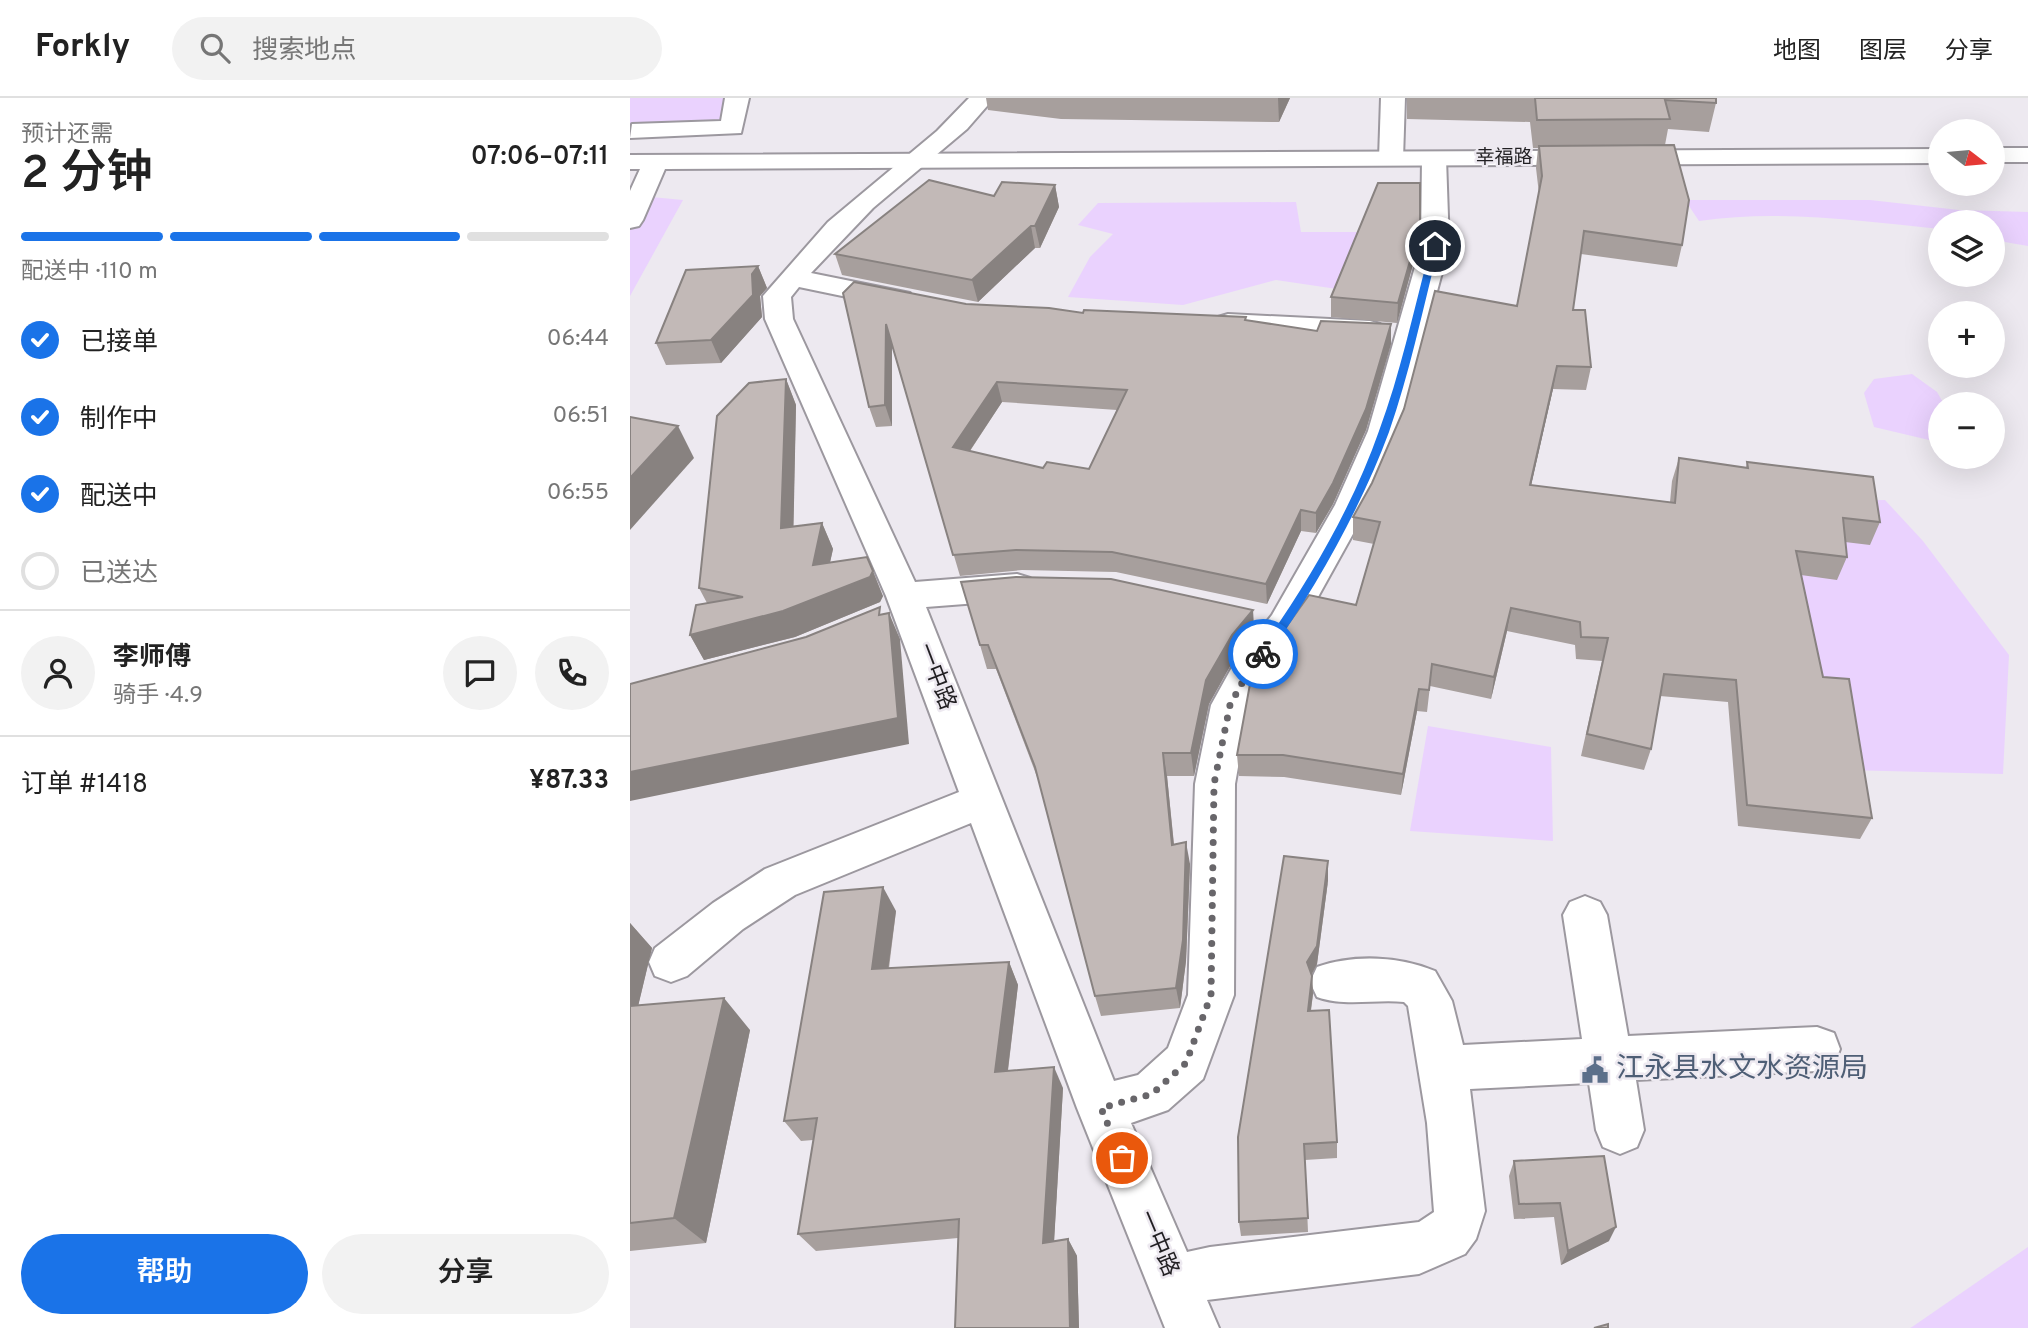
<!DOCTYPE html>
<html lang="zh">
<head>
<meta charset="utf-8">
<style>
  :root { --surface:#fff; --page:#f2f2f2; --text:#222; --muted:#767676; --line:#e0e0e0; --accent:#1a73e8 }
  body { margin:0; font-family:Overpass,"Noto Sans SC",sans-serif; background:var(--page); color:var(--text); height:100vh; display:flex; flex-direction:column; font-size:26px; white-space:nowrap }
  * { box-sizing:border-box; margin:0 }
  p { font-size:23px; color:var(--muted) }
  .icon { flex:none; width:38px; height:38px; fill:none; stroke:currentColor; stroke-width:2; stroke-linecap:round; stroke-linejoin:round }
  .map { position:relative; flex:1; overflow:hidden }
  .details { display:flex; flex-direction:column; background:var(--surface); width:630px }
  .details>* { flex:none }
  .needle { width:46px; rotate:106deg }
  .controls { position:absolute; left:1298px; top:21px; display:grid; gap:14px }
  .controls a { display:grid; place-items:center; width:77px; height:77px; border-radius:50%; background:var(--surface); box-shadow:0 7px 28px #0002; font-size:35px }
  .pin { position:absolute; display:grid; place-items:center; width:60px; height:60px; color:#fff; margin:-30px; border:4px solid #fff; border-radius:50%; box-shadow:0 2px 7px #0007 }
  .courier { position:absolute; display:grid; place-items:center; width:70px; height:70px; margin:-35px; border:5px solid #1a73e8; border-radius:50%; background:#fff; color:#222; box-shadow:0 2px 9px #0007 }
  .head em { font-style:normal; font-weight:600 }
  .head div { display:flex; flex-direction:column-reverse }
  .head { display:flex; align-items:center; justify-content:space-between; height:119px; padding:0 21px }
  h1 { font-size:46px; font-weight:600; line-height:52px }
  .bar { display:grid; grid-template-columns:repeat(4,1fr); gap:10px 7px; align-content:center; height:84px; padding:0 21px }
  .bar i { height:9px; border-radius:5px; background:var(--line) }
  .bar .selected { background:var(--accent) }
  .bar p { grid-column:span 4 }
  .line { display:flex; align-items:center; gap:18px; padding:0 21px; border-top:2px solid var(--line) }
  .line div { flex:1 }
  .round { display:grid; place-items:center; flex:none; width:74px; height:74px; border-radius:37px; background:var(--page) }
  ol { padding:0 21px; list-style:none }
  li { display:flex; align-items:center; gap:21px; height:77px }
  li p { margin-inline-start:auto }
  li .icon { padding:7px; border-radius:50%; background:var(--accent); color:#fff; stroke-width:4 }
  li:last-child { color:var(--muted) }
  li i { width:38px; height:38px; border:4px solid var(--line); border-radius:50% }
  .action { display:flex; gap:14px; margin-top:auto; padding:14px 21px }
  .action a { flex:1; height:80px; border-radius:42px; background:var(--accent); color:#fff; font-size:28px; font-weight:600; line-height:80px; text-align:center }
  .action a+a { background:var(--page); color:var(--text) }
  header { display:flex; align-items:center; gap:42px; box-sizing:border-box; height:98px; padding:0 35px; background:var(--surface); border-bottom:2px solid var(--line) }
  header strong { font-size:33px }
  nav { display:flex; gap:38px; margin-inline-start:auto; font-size:24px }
  .search { width:490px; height:63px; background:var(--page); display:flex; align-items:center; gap:18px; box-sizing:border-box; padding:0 24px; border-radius:38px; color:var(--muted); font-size:26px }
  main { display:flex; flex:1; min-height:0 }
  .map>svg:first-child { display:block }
</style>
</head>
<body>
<header>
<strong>Forkly</strong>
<div class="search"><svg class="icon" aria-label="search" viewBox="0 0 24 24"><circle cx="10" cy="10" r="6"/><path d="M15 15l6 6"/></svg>搜索地点</div>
<nav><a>地图</a><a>图层</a><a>分享</a></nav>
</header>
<main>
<section class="details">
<div class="head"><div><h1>2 分钟</h1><p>预计还需</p></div><em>07:06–07:11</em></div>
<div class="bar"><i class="selected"></i><i class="selected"></i><i class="selected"></i><i></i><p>配送中 · 110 m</p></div>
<ol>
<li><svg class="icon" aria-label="check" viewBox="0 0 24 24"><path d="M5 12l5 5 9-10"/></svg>已接单<p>06:44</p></li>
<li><svg class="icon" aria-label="check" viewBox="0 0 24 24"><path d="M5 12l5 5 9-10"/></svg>制作中<p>06:51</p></li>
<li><svg class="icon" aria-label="check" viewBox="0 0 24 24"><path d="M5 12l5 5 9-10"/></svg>配送中<p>06:55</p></li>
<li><i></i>已送达</li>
</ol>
<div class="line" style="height:126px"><a class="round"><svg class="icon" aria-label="person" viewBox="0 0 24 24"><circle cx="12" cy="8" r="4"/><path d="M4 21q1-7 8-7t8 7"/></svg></a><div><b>李师傅</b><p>骑手 · 4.9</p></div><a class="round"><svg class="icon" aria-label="chat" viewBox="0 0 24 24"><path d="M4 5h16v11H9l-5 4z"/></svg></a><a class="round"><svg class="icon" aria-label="phone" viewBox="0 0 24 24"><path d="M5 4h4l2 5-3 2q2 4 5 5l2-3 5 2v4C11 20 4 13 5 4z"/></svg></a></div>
<div class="line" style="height:91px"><div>订单 #1418</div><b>¥87.33</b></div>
<div class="action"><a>帮助</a><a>分享</a></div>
</section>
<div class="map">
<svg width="1398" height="1230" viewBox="0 0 1398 1230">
  <rect width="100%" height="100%" fill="#ede9f0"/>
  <g fill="#ead2fe">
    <path d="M0 0H107L102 30 0 34Z"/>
    <path d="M0 97 53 102 0 198Z"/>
    <path d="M1055 102H1240L1329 112 1398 114V148L1363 142V124H1311V131C1231 123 1149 111 1069 123Z"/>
    <path d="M666 104 671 134H730L707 191 646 182 553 207 438 199 460 159 483 136 448 127 468 105Z"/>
    <path d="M1282 276 1307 294 1314 306H1311L1309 341 1299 342 1244 329 1234 295 1244 281Z"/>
    <path d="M1255 402 1293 443 1379 557 1373 676 1103 669 1127 405Z"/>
    <path d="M798 628 921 649 923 743 780 733Z"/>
    <path d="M1398 1149V1230H1280L1282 1229Z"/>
  </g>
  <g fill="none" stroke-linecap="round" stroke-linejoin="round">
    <defs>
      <g id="minor">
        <path d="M95 0H119L111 35 0 40 2 26 91 23Z"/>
        <path d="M339 0H364L337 31 243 110 181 175 280 195 284 201 280 207 270 210 169 189 161 199 163 221 285 484 387 476 400 480 405 489 400 498 387 502 296 509 484 983 508 977 538 950 558 897 565 686 581 607 606 562 642 517 705 407 738 333 791 148 792 60 795 55H813L816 60 819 148 770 333 739 407 668 535 633 581 619 607 605 686 604 897 573 981 538 1012 501 1025 557 1154 580 1149 789 1124 804 1114 797 1025 778 908 774 904C745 901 715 909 687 899L680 884 687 869C723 856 770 858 805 873L822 903 833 947 952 941 933 817 940 804 955 798 970 804 977 817 998 938 1187 929 1204 935 1210 951 1204 967 1187 973 1006 982 1014 1032 1007 1049 990 1056 973 1049 966 1032 959 985 840 991 855 1113 846 1141 835 1156 789 1176 577 1202 589 1230H535L447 1010 341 725 165 797 113 831 57 878 41 884 25 878 19 864 25 850 83 805 135 771 329 694 256 498 135 221 133 198 198 124 307 33Z"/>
        <path d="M751 0H775L773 61 770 66H752L749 61Z"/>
        <path d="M598 216 740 223 750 226 755 232 750 238 740 241 588 231 584 225 588 219Z"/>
      </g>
      <g id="major">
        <rect x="1363" y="50" width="35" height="14"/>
        <path d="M1311 51V65L35 71 13 122 9 128 0 130V93L10 71H0V57Z"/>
      </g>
    </defs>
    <use href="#minor" stroke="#9c989f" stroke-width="4"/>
    <use href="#major" stroke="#9c989f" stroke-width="4"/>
    <use href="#minor" fill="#fff" fill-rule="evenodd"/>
    <use href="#major" fill="#fff" fill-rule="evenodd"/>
  </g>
  <g fill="#a79f9d" fill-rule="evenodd">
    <path d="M356 0H660L649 24 431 21 358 12Z"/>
    <path d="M777 0H1086V5L1079 34 1038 31 1035 47 1052 147 1047 169 951 156 943 212 961 269 956 292 923 291 901 387 1040 404 1042 383 1049 360 1116 370 1117 364 1250 424 1240 447 1215 444 1217 459 1207 482 1171 477 1193 579 1242 720 1230 741 1108 728 1098 604 1030 598 1021 651 1014 672 951 658 972 563 946 561 945 547 877 533 861 601 800 588 797 614 787 613 771 697 654 679 609 678 607 657 726 507 744 446 723 442V419L887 208 909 96 906 70 908 50H903L900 24 777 21Z"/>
    <path d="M425 87 429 109 410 150H405L348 204 212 177 205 156 364 98Z"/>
    <path d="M788 148 767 225 701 219V199Z"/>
    <path d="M128 168 137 190 130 198 132 219 91 265 36 267 26 245Z"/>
    <path d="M213 195 336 206 453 215 616 219V222L761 246 736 332 703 406 686 435 671 433 637 506 486 474 392 472 330 478 262 248V328L246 329 239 309ZM372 304 487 312 459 371 413 370 340 353Z"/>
    <path d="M156 281 166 307 163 429 192 425 203 451 200 464 253 498 250 504 165 539 74 562 60 537 77 505 69 490Z"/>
    <path d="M623 512 624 536 604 561 579 606 564 678H537L544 746 560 766 556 863 550 910 471 918 465 898 409 684 366 571H357L350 547Z"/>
    <path d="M698 783 687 866 682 876 683 896 681 913 707 1044V1060L675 1062 678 1134 611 1138 609 1124Z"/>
    <path d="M266 813 259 870 379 864 388 887 378 973 433 990 424 1143 438 1141 447 1158 449 1230H325L328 1140 186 1153 168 1136 183 1042 171 1043 154 1023Z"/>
    <path d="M0 825 22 850 8 908 120 932 76 1145 0 1153Z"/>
    <path d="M884 1063 979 1143 931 1167 924 1119 884 1121 879 1078Z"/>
  </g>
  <g fill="#888280">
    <path d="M648 0H660L649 24Z"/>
    <path d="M425 87 429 109 410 150 405 128Z"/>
    <path d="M401 128 405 150 348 204 342 182Z"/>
    <path d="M790 128 788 148 767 225 768 205Z"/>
    <path d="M128 168 137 190 130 198 132 219 91 265 81 242 122 176Z"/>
    <path d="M256 226 262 247V328L255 307Z"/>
    <path d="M761 226V246L736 332 703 406 686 435V415Z"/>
    <path d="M927 268 923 291 896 410 900 387Z"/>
    <path d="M156 281 166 307 163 455 151 430Z"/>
    <path d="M367 284 372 304 329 369 323 349Z"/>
    <path d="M48 328 64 360 0 432V380Z"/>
    <path d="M671 412V433L637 506 636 486Z"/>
    <path d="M192 425 203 451 194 492 183 467Z"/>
    <path d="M243 473 253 498 250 504 165 539 74 562 60 537Z"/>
    <path d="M881 510 877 533 861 601 864 579Z"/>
    <path d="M623 512 624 536 604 561 579 606 564 678 561 655 576 582 602 537Z"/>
    <path d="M259 515 270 541 279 646 0 703V674Z"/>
    <path d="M789 591 787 613 771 697 773 676Z"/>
    <path d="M533 655 537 678 546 769 542 747Z"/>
    <path d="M556 744 560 766 556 863 550 910 546 890Z"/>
    <path d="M698 763V783L687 866 678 883 677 864Z"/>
    <path d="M253 789 266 813 255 894 242 871Z"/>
    <path d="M0 825 22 850 0 942Z"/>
    <path d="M379 864 388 887 375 995 365 974Z"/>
    <path d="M682 878 683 896 678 931V913Z"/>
    <path d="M94 900 120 932 76 1145 44 1120Z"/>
    <path d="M424 969 433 990 423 1162 413 1145Z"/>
    <path d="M986 1129 979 1143 931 1167 938 1153Z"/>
    <path d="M438 1141 447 1158 449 1230H440Z"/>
  </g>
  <g fill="#c2b9b7" stroke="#888280" stroke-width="2" fill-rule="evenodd">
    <path d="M905 0H1086V5L1035 2 1040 21 907 22Z"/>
    <path d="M1044 47 1059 102 1052 147 954 133 943 212H955L961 269 927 268 900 387 1045 405 1049 360 1118 370 1117 364 1243 379 1250 424 1213 420 1217 459 1166 453 1193 579 1219 581 1242 720 1117 707 1106 582 1034 576 1021 651 957 636 978 540 951 539 950 524 881 510 864 579 802 566 799 592 789 591 773 676 653 657H607L620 586 634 560 679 497 726 507 750 424 723 419 742 385 774 311 805 193 887 208 912 78 909 48Z"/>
    <path d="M299 82 364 98 372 84 425 87 405 128H401L342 182 205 156Z"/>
    <path d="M748 85H790V128L768 205 701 199Z"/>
    <path d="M128 168 122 176 123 197 81 242 26 245 56 172Z"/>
    <path d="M224 184 336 206 419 210 453 215 454 212 616 219 615 222 687 233 691 223 761 226 736 311 703 385 686 415 671 412 636 486 482 454 386 452 323 457 256 226 255 307 239 309 213 195ZM367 284 497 292 459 371 417 364 413 370 323 349Z"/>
    <path d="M156 281 151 430 192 425 183 467 237 459 243 473 240 479 153 513 60 537 66 507 113 499 69 490 87 318 119 285Z"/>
    <path d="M0 319 48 328 0 380Z"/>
    <path d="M386 479 481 481 623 512 602 537 576 582 561 655H533L542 747 556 744 553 842 546 890 465 898 405 669 358 547H350L331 484Z"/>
    <path d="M250 509 249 517 259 515 268 620 0 674V586L176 539Z"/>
    <path d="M654 758 698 763 687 848 677 864 682 878 678 913 699 912 707 1044 674 1046 678 1120 609 1124 608 1039Z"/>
    <path d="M253 789 242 871 379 864 365 974 424 969 413 1145 438 1141 440 1230H325L329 1121 168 1136 187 1020 154 1023 194 794Z"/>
    <path d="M94 900 44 1120 0 1125V908Z"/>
    <path d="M974 1058 986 1129 938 1153 930 1105 889 1106 884 1063Z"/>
    <path d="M978 1226V1230H964Z"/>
  </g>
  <path fill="#1a73e8" d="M805 146 809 148C793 210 780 274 759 334 731 410 684 493 637 559H629V553C676 489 723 408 749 333 771 274 784 210 801 148Z"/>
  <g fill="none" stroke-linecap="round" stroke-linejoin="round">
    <path stroke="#68666a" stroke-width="7" stroke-dasharray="0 12.6" d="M492 1060 471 1010 522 996 556 965 581 897 584 686 600 607 619 572 633 556"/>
  </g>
  <defs>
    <symbol id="civic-bare" viewBox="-9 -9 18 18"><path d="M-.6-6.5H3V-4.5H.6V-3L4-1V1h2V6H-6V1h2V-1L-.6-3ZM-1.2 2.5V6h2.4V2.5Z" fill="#5c6f8a" stroke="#ede9f0" stroke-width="2.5" paint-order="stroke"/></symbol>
  </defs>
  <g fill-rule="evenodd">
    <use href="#civic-bare" x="946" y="953" width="38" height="38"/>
  </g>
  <g text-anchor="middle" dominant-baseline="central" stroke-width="5" stroke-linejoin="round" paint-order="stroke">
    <g font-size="19" fill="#211f22" stroke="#ede9f0">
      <text x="874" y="60">幸福路</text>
    </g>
    <g font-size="23" fill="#211f22" stroke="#ede9f0">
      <text transform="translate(305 579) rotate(69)">一中路</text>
      <text transform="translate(527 1146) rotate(67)">一中路</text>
    </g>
    <g font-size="28" fill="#4e5e75" stroke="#ede9f0" text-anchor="start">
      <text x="986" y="972">江永县水文水资源局</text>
    </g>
  </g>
</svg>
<div class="controls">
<a><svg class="needle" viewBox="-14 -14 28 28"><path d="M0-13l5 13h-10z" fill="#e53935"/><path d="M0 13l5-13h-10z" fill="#767676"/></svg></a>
<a><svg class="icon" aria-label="layers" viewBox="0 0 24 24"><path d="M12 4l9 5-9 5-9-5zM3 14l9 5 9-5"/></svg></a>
<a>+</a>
<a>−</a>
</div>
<div class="pin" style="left:492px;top:1060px;background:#ea580c"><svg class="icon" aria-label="bag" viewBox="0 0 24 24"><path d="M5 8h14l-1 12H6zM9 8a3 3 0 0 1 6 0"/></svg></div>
<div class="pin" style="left:805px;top:148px;background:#1f2937"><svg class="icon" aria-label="home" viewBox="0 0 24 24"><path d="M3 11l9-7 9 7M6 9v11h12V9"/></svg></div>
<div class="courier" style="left:633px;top:556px"><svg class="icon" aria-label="bike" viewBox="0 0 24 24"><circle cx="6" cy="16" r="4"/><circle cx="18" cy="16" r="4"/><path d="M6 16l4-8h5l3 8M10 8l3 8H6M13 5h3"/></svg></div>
</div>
</main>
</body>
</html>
